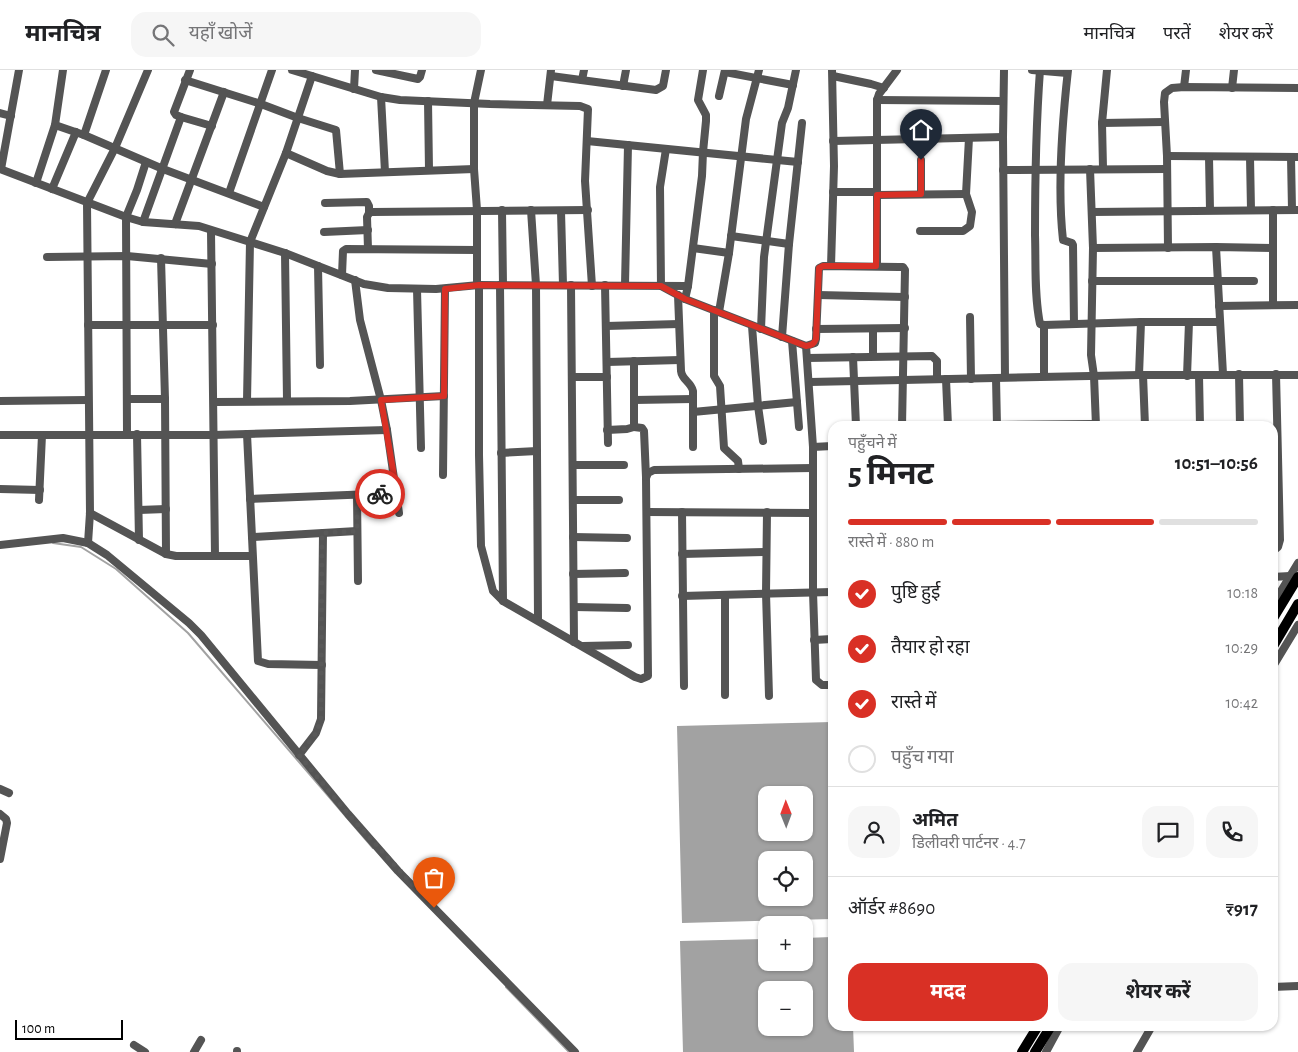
<!DOCTYPE html>
<html lang="hi">
<head>
<meta charset="utf-8">
<style>
  :root { --surface:#fff; --page:#f6f6f6; --text:#202124; --muted:#757577; --line:#e0e0e0; --accent:#d93025 }
  body { margin:0; font-family:"Alegreya Sans","Noto Sans Devanagari",sans-serif; background:var(--page); color:var(--text); height:100vh; display:flex; flex-direction:column; font-size:19px; white-space:nowrap }
  * { box-sizing:border-box; margin:0 }
  p { font-size:16px; color:var(--muted) }
  .icon { flex:none; width:28px; height:28px; fill:none; stroke:currentColor; stroke-width:2; stroke-linecap:round; stroke-linejoin:round }
  .map { position:relative; flex:1; overflow:hidden }
  .side { position:absolute; left:828px; top:351px; width:450px; height:610px; display:flex; flex-direction:column; background:var(--surface); border-radius:15px; box-shadow:0 1px 4px #0004 }
  .side>* { flex:none }
  .needle { width:32px; rotate:359deg }
  .controls { position:absolute; left:758px; top:716px; display:grid; gap:10px }
  .controls a { display:grid; place-items:center; width:55px; height:55px; border-radius:10px; background:var(--surface); box-shadow:0 1px 4px #0004; font-size:25px }
  .scale { position:absolute; left:15px; bottom:12px; width:108px; box-sizing:border-box; padding-left:5px; border:2px solid #000; border-top:0; font-size:14px; line-height:18px; white-space:nowrap; color:#000; -webkit-text-stroke:4px #fff; paint-order:stroke }
  .pin { position:absolute; display:grid; place-items:center; width:42px; height:42px; color:#fff; margin:-51px -21px; border-radius:50% 50% 50% 0; rotate:-45deg; box-shadow:0 0 5px #0007 }
  .pin .icon { rotate:45deg }
  .courier { position:absolute; display:grid; place-items:center; width:50px; height:50px; margin:-25px; border:4px solid #d93025; border-radius:50%; background:#fff; color:#222; box-shadow:0 1px 6px #0007 }
  .headline em { font-style:normal; font-weight:700 }
  .headline div { display:flex; flex-direction:column-reverse }
  .headline { display:flex; align-items:center; justify-content:space-between; height:85px; padding:0 20px }
  h1 { font-size:32px; font-weight:700; line-height:38px }
  .bar { display:grid; grid-template-columns:repeat(4,1fr); gap:8px 5px; align-content:center; height:60px; padding:0 20px }
  .bar i { height:6px; border-radius:4px; background:var(--line) }
  .bar .on { background:var(--accent) }
  .bar p { grid-column:span 4 }
  .line { display:flex; align-items:center; gap:12px; padding:0 20px; border-top:1px solid var(--line) }
  .line div { flex:1 }
  .round { display:grid; place-items:center; flex:none; width:52px; height:52px; border-radius:15px; background:var(--page) }
  ol { padding:0 20px; list-style:none }
  li { display:flex; align-items:center; gap:15px; height:55px }
  li p { margin-inline-start:auto }
  li .icon { padding:5px; border-radius:50%; background:var(--accent); color:#fff; stroke-width:4 }
  li:last-child { color:var(--muted) }
  li i { width:28px; height:28px; border:2px solid var(--line); border-radius:50% }
  .action { display:flex; gap:10px; margin-top:auto; padding:10px 20px }
  .action a { flex:1; height:58px; border-radius:15px; background:var(--accent); color:#fff; font-size:20px; font-weight:700; line-height:58px; text-align:center }
  .action a+a { background:var(--page); color:var(--text) }
  header { display:flex; align-items:center; gap:30px; box-sizing:border-box; height:70px; padding:0 25px; background:var(--surface); border-bottom:1px solid var(--line) }
  header strong { font-size:24px }
  nav { display:flex; gap:28px; margin-inline-start:auto; font-size:18px }
  .search { width:350px; height:45px; background:var(--page); display:flex; align-items:center; gap:12px; box-sizing:border-box; padding:0 18px; border-radius:15px; color:var(--muted); font-size:19px }
  .map>svg:first-child { display:block }
</style>
</head>
<body>
<header>
<strong>मानचित्र</strong>
<div class="search"><svg class="icon" aria-label="search" viewBox="0 0 24 24"><circle cx="10" cy="10" r="6"/><path d="M15 15l6 6"/></svg>यहाँ खोजें</div>
<nav><a>मानचित्र</a><a>परतें</a><a>शेयर करें</a></nav>
</header>
<div class="map">
<svg width="1298" height="982" viewBox="0 0 1298 982">
  <rect width="100%" height="100%" fill="#fff"/>
  <g fill="#a2a2a2" fill-rule="evenodd">
    <path d="M832 652V849L682 853 677 656ZM766 725H804V762H766ZM766 790H804V828H766Z"/>
    <path d="M832 867V956H853L854 982H683L680 871 766 869V892H804V868ZM766 920H804V958H766Z"/>
  </g>
  <g fill="none" stroke-linecap="round" stroke-linejoin="round">
    <g stroke="#a2a2a2" stroke-width="2">
      <path d="M53 473 81 477 116 499 188 563 373 778"/>
      <path d="M506 917 569 982"/>
    </g>
    <g stroke="#545454" stroke-width="8">
      <path d="M292 0 381 27 400 30 490 34 580 36 588 39 585 111 592 216"/>
      <path d="M376 0 418 9 420 7 422 0"/>
      <path d="M1004 0 1003 67 1005 307"/>
      <path d="M1032 0 1067 3"/>
      <path d="M1040 0C1036 55 1035 110 1035 165 1036 194 1034 225 1040 254L1044 255 1141 252H1220"/>
      <path d="M1068 0C1062 54 1057 117 1063 170L1072 173 1073 175 1074 254"/>
      <path d="M725 2 793 15"/>
      <path d="M551 6 656 20 663 16 666 0"/>
      <path d="M833 6 871 14 884 18"/>
      <path d="M185 10 261 34 298 48 336 60 340 104"/>
      <path d="M582 10 584 0"/>
      <path d="M623 16 626 0"/>
      <path d="M1184 17 1186 0"/>
      <path d="M1232 18 1234 0"/>
      <path d="M354 19 355 0"/>
      <path d="M719 26 725 0"/>
      <path d="M381 27 385 102"/>
      <path d="M877 30 1003 31"/>
      <path d="M428 31 429 100"/>
      <path d="M547 35 551 0"/>
      <path d="M0 43 11 46"/>
      <path d="M181 47 212 56"/>
      <path d="M1102 53 1164 52"/>
      <path d="M55 55 84 65 163 99 264 137"/>
      <path d="M84 65 106 0"/>
      <path d="M587 71 798 92"/>
      <path d="M833 71 1003 67"/>
      <path d="M666 79 660 117 661 216 685 229 806 276"/>
      <path d="M286 83 327 101 340 104 474 99"/>
      <path d="M1167 86 1298 87"/>
      <path d="M1209 87 1210 140"/>
      <path d="M1250 87 1251 140"/>
      <path d="M1291 87 1292 140"/>
      <path d="M1103 98 1102 53 1107 0"/>
      <path d="M0 99 126 147 143 152 199 156 285 183 364 214 388 218 436 219 479 215 688 216"/>
      <path d="M1 99 19 0"/>
      <path d="M1090 99 1093 178 1091 285 1094 306 1096 356"/>
      <path d="M1003 100 1167 99"/>
      <path d="M36 113 55 55 63 0"/>
      <path d="M52 119 76 62"/>
      <path d="M833 122H877"/>
      <path d="M229 123 272 0"/>
      <path d="M921 124V90"/>
      <path d="M877 125 966 124"/>
      <path d="M325 133 367 132 369 136V143"/>
      <path d="M502 140 503 215"/>
      <path d="M531 140 536 215 538 550"/>
      <path d="M561 141 563 215"/>
      <path d="M1092 142 1298 140"/>
      <path d="M143 152 181 47 176 45 174 42 190 0"/>
      <path d="M175 154 224 22"/>
      <path d="M211 161 215 486"/>
      <path d="M920 161H963L970 156 972 142 966 124 969 68"/>
      <path d="M324 162 368 160"/>
      <path d="M731 166 789 174"/>
      <path d="M1216 177 1223 304"/>
      <path d="M693 178 729 183"/>
      <path d="M1093 178 1216 177 1273 178"/>
      <path d="M1168 178 1167 86 1164 32 1165 23 1172 18 1184 17 1298 18"/>
      <path d="M368 179 367 147 369 143 372 142 588 140"/>
      <path d="M285 183 287 330"/>
      <path d="M47 187 127 186 212 194"/>
      <path d="M161 188 165 329 166 484"/>
      <path d="M318 196 320 295"/>
      <path d="M831 196 834 96 832 0"/>
      <path d="M877 196V30L879 24 897 0"/>
      <path d="M342 205 343 181 346 179 477 180"/>
      <path d="M355 210 360 250 381 330 387 360 399 443"/>
      <path d="M1092 211H1254"/>
      <path d="M477 215V140L474 99V33L481 0"/>
      <path d="M479 215V385L481 476 493 521 503 531 635 607 641 609 648 606 646 408 648 403 654 400 813 398"/>
      <path d="M500 215 503 531"/>
      <path d="M571 215 574 572"/>
      <path d="M605 215 608 373"/>
      <path d="M625 215 628 75"/>
      <path d="M417 219 421 378"/>
      <path d="M678 225 681 301C682 310 691 312 693 321V377"/>
      <path d="M818 225 905 227"/>
      <path d="M685 229 688 216 702 106 703 82 706 51V45L698 30 703 0"/>
      <path d="M1273 235V140"/>
      <path d="M1219 236 1298 235"/>
      <path d="M714 240V306L720 316 724 378 738 391 739 399"/>
      <path d="M719 242 729 183 746 49 759 0"/>
      <path d="M970 247 971 309"/>
      <path d="M88 255H213"/>
      <path d="M1044 255V306"/>
      <path d="M606 256 679 254"/>
      <path d="M752 256 758 336 763 371"/>
      <path d="M761 259 764 187 782 53 788 38 796 0"/>
      <path d="M816 259 905 258"/>
      <path d="M873 259V286"/>
      <path d="M782 267 789 174 802 53"/>
      <path d="M792 271 799 357"/>
      <path d="M853 287 856 356"/>
      <path d="M807 288 932 286 937 291V309"/>
      <path d="M607 292 680 290"/>
      <path d="M1239 304 1240 356"/>
      <path d="M1139 305 1141 252"/>
      <path d="M1143 305 1145 356"/>
      <path d="M1199 305 1200 356"/>
      <path d="M1187 306 1189 252"/>
      <path d="M572 307H607"/>
      <path d="M996 308 997 356"/>
      <path d="M946 309 948 356"/>
      <path d="M810 312 1139 305H1298"/>
      <path d="M127 329H165"/>
      <path d="M634 330 693 329"/>
      <path d="M0 331 88 330"/>
      <path d="M247 331 250 172 286 83 312 6"/>
      <path d="M214 332 350 331 444 326"/>
      <path d="M693 342 797 332"/>
      <path d="M997 355 1096 354"/>
      <path d="M634 357 642 358 644 361 646 407"/>
      <path d="M607 360 627 359 634 357V291"/>
      <path d="M127 364 126 147 137 120 146 92"/>
      <path d="M137 364 139 470"/>
      <path d="M247 364 258 591 268 594 322 595"/>
      <path d="M0 365H213L387 360"/>
      <path d="M813 377 832 376"/>
      <path d="M501 383 537 381"/>
      <path d="M573 395H624"/>
      <path d="M443 405 445 219"/>
      <path d="M0 419 40 420"/>
      <path d="M357 425 358 511"/>
      <path d="M250 429 397 423"/>
      <path d="M39 430 42 365"/>
      <path d="M573 430H619"/>
      <path d="M139 440 166 439"/>
      <path d="M647 442 813 443"/>
      <path d="M682 442 684 616"/>
      <path d="M767 442 766 523 769 626"/>
      <path d="M90 443 166 484 176 486H252"/>
      <path d="M252 467 357 461"/>
      <path d="M573 467 627 468"/>
      <path d="M88 473 90 443 87 133 115 78 148 0"/>
      <path d="M0 475 63 468 88 473 107 485 189 553 201 565 348 744 398 801 575 982"/>
      <path d="M1272 482 1278 477 1280 470 1276 304"/>
      <path d="M682 484 766 482"/>
      <path d="M573 504 625 503"/>
      <path d="M1272 507 1290 506"/>
      <path d="M725 525V625"/>
      <path d="M682 526 832 522"/>
      <path d="M1272 536 1298 493"/>
      <path d="M574 537 627 538"/>
      <path d="M814 570 832 569"/>
      <path d="M583 576 628 575"/>
      <path d="M1272 598 1298 555"/>
      <path d="M832 615H822L816 610 813 522V377L806 276 815 273 816 269 819 198 823 196 899 197H903L905 200 902 356"/>
      <path d="M299 685 316 663 321 649 323 463"/>
      <path d="M0 719 9 723"/>
      <path d="M0 744 6 749 7 753 0 789"/>
      <path d="M1272 917 1298 916"/>
      <path d="M134 975 145 982"/>
      <path d="M194 982 201 970"/>
      <path d="M237 982V981"/>
      <path d="M1046 982 1060 956"/>
      <path d="M1137 982 1152 956"/>
    </g>
    <g stroke="#000" stroke-width="10">
      <path d="M1272 550 1298 507"/>
      <path d="M1272 578 1298 534"/>
      <path d="M1022 982 1038 956"/>
      <path d="M1035 982 1051 956"/>
    </g>
  </g>
  <g fill="none" stroke-linecap="round" stroke-linejoin="round">
    <path stroke="#595959" stroke-width="5" stroke-dasharray="0 9" d="M380 424 357 425V461L322 463 321 650 316 663 299 685 348 744 434 838"/>
    <path stroke="#d93025" stroke-width="6" d="M380 424 397 423 381 330 444 326 445 219 479 215 661 216 685 229 806 276C812 275 814 274 816 269L819 198 823 196H876L877 125 921 124V90"/>
  </g>
</svg>
<div class="controls">
<a><svg class="needle" viewBox="-14 -14 28 28"><path d="M0-13l5 13h-10z" fill="#e53935"/><path d="M0 13l5-13h-10z" fill="#757577"/></svg></a>
<a><svg class="icon" aria-label="locate" viewBox="0 0 24 24"><circle cx="12" cy="12" r="6"/><path d="M12 2v4M12 18v4M2 12h4M18 12h4"/></svg></a>
<a>+</a>
<a>−</a>
</div>
<div class="scale">100 m</div>
<div class="pin" style="left:434px;top:838px;background:#ea580c"><svg class="icon" aria-label="bag" viewBox="0 0 24 24"><path d="M5 8h14l-1 12H6zM9 8a3 3 0 0 1 6 0"/></svg></div>
<div class="pin" style="left:921px;top:90px;background:#1f2937"><svg class="icon" aria-label="home" viewBox="0 0 24 24"><path d="M3 11l9-7 9 7M6 9v11h12V9"/></svg></div>
<div class="courier" style="left:380px;top:424px"><svg class="icon" aria-label="bike" viewBox="0 0 24 24"><circle cx="6" cy="16" r="4"/><circle cx="18" cy="16" r="4"/><path d="M6 16l4-8h5l3 8M10 8l3 8H6M13 5h3"/></svg></div>
<section class="side">
<div class="headline"><div><h1>5 मिनट</h1><p>पहुँचने में</p></div><em>10:51–10:56</em></div>
<div class="bar"><i class="on"></i><i class="on"></i><i class="on"></i><i></i><p>रास्ते में · 880 m</p></div>
<ol>
<li><svg class="icon" aria-label="check" viewBox="0 0 24 24"><path d="M5 12l5 5 9-10"/></svg>पुष्टि हुई<p>10:18</p></li>
<li><svg class="icon" aria-label="check" viewBox="0 0 24 24"><path d="M5 12l5 5 9-10"/></svg>तैयार हो रहा<p>10:29</p></li>
<li><svg class="icon" aria-label="check" viewBox="0 0 24 24"><path d="M5 12l5 5 9-10"/></svg>रास्ते में<p>10:42</p></li>
<li><i></i>पहुँच गया</li>
</ol>
<div class="line" style="height:90px"><a class="round"><svg class="icon" aria-label="person" viewBox="0 0 24 24"><circle cx="12" cy="8" r="4"/><path d="M4 21q1-7 8-7t8 7"/></svg></a><div><b>अमित</b><p>डिलीवरी पार्टनर · 4.7</p></div><a class="round"><svg class="icon" aria-label="chat" viewBox="0 0 24 24"><path d="M4 5h16v11H9l-5 4z"/></svg></a><a class="round"><svg class="icon" aria-label="phone" viewBox="0 0 24 24"><path d="M5 4h4l2 5-3 2q2 4 5 5l2-3 5 2v4C11 20 4 13 5 4z"/></svg></a></div>
<div class="line" style="height:65px"><div>ऑर्डर #8690</div><b>₹917</b></div>
<div class="action"><a>मदद</a><a>शेयर करें</a></div>
</section>
</div>
</body>
</html>
